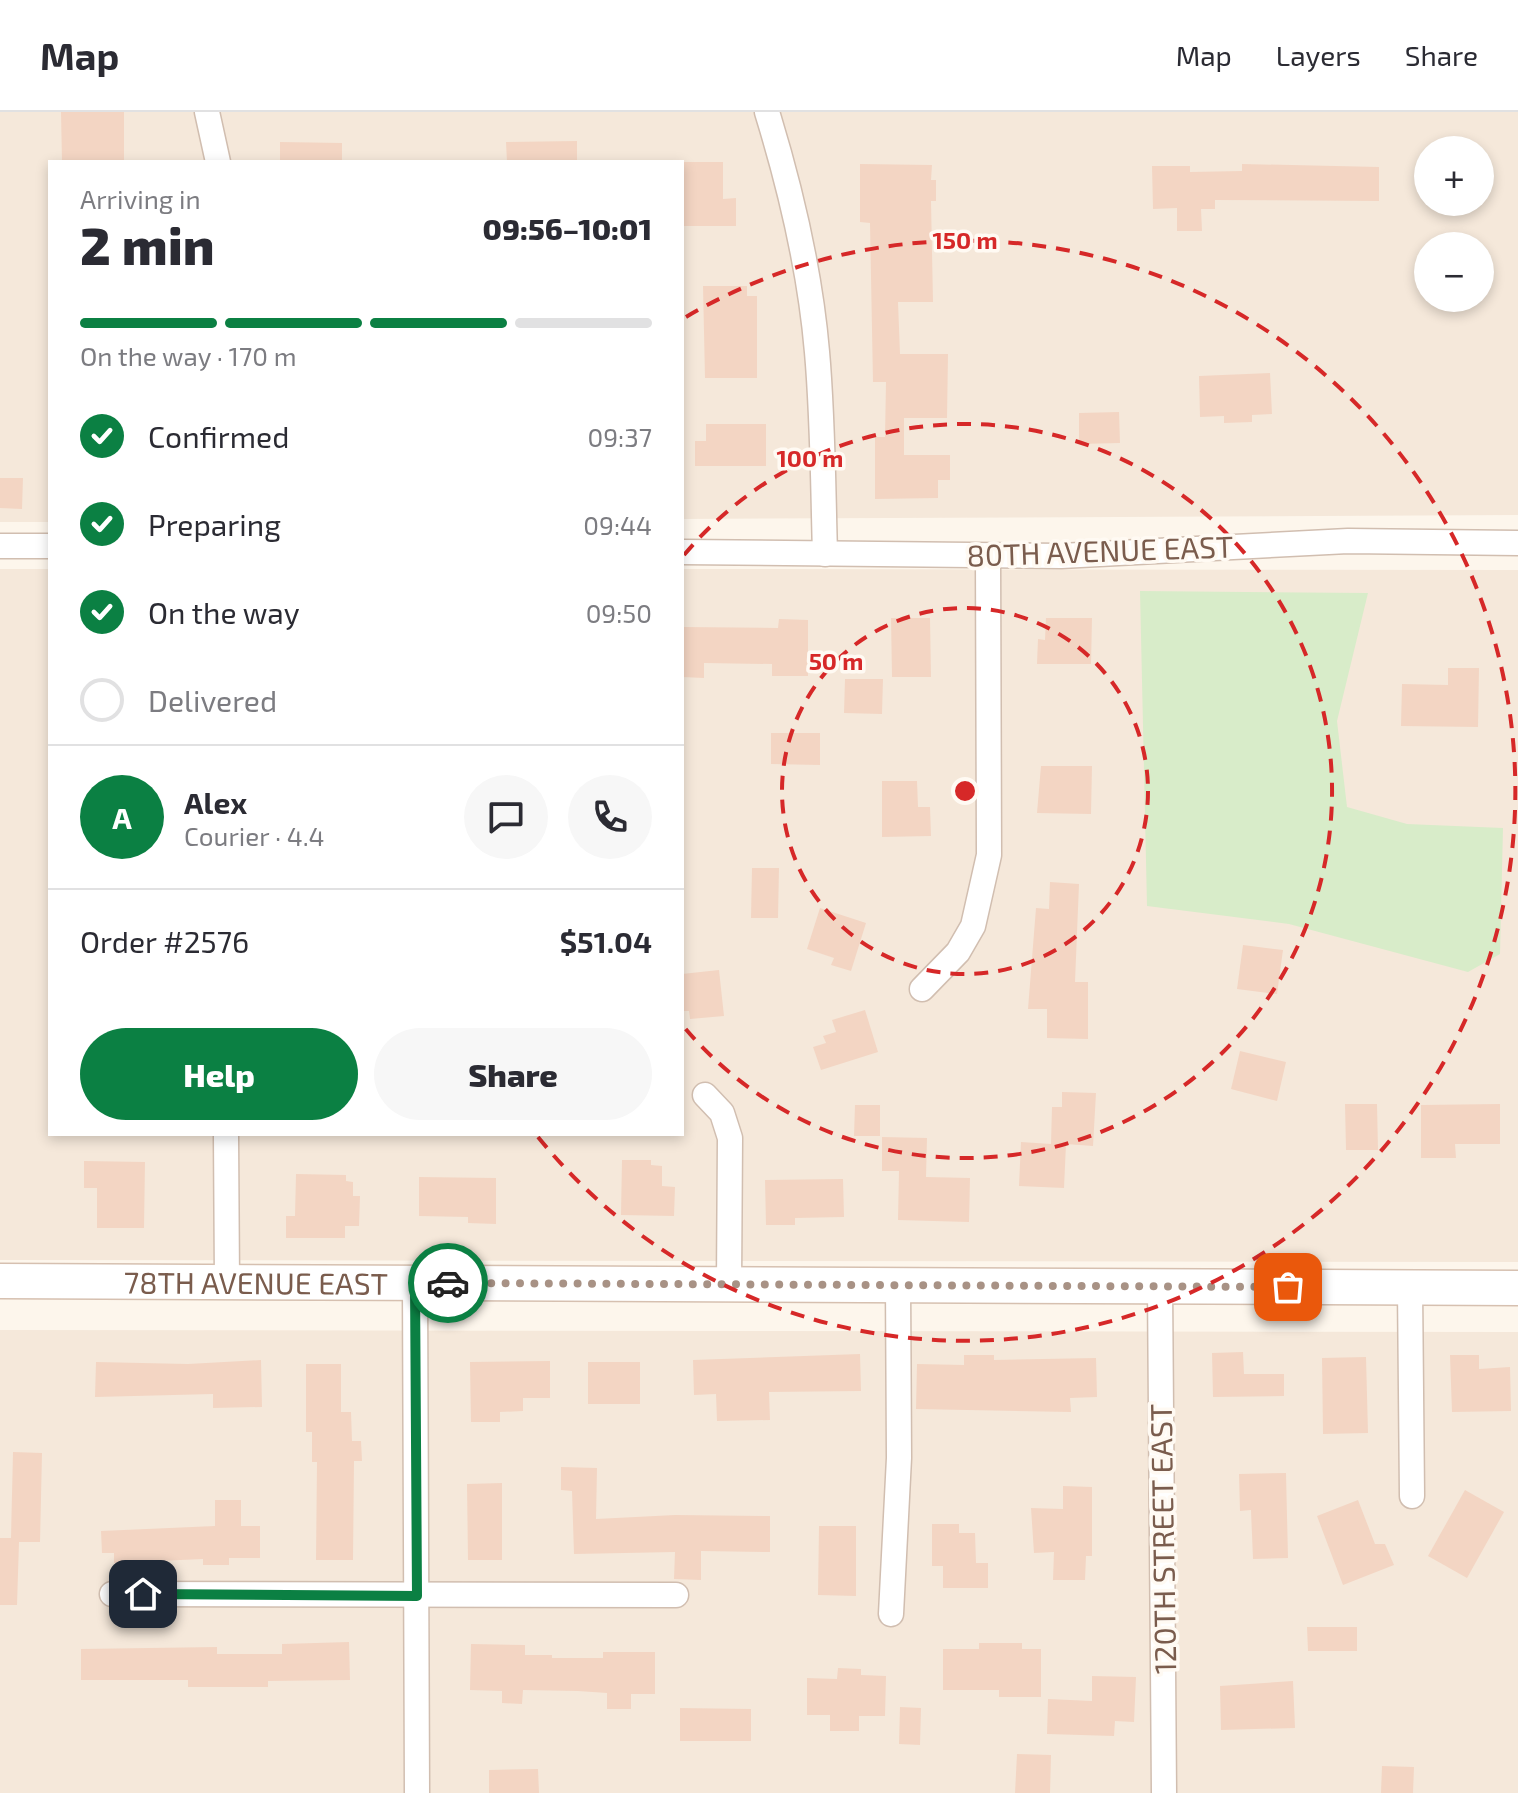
<!DOCTYPE html>
<html lang="en">
<head>
<meta charset="utf-8">
<style>
  :root { --surface:#fff; --page:#f7f7f7; --text:#2b2b33; --muted:#7c7c81; --line:#e1e1e2; --accent:#0b8043 }
  body { margin:0; font-family:"Exo 2",sans-serif; background:var(--page); color:var(--text); height:100vh; display:flex; flex-direction:column; font-size:30px; white-space:nowrap }
  * { box-sizing:border-box; margin:0 }
  p { font-size:26px; color:var(--muted) }
  .icon { flex:none; width:44px; height:44px; fill:none; stroke:currentColor; stroke-width:2; stroke-linecap:round; stroke-linejoin:round }
  .map { position:relative; flex:1; overflow:hidden }
  .details { position:absolute; left:48px; top:48px; width:636px; height:976px; display:flex; flex-direction:column; background:var(--surface); border-radius:0px; box-shadow:0 4px 12px #0003 }
  .details>* { flex:none }
  .fabs { position:absolute; left:1414px; top:24px; display:grid; gap:16px }
  .fabs a { display:grid; place-items:center; width:80px; height:80px; border-radius:50%; background:var(--surface); box-shadow:0 4px 12px #0003; font-size:40px }
  .pin { position:absolute; display:grid; place-items:center; width:68px; height:68px; color:#fff; margin:-34px; border-radius:16px; box-shadow:0 4px 12px #0006 }
  .courier { position:absolute; display:grid; place-items:center; width:80px; height:80px; margin:-40px; border:6px solid #0b8043; border-radius:50%; background:#fff; color:#222; box-shadow:0 2px 10px #0007 }
  .overview em { font-style:normal; font-weight:800 }
  .overview div { display:flex; flex-direction:column-reverse }
  .overview { display:flex; align-items:center; justify-content:space-between; height:136px; padding:0 32px }
  h1 { font-size:52px; font-weight:800; line-height:60px }
  .bar { display:grid; grid-template-columns:repeat(4,1fr); gap:12px 8px; align-content:center; height:96px; padding:0 32px }
  .bar i { height:10px; border-radius:6px; background:var(--line) }
  .bar .active { background:var(--accent) }
  .bar p { grid-column:span 4 }
  .line { display:flex; align-items:center; gap:20px; padding:0 32px; border-top:2px solid var(--line) }
  .line div { flex:1 }
  .round { display:grid; place-items:center; flex:none; width:84px; height:84px; border-radius:42px; background:var(--page) }
  ol { padding:0 32px; list-style:none }
  li { display:flex; align-items:center; gap:24px; height:88px }
  li p { margin-inline-start:auto }
  li .icon { padding:8px; border-radius:50%; background:var(--accent); color:#fff; stroke-width:4 }
  li:last-child { color:var(--muted) }
  li i { width:44px; height:44px; border:4px solid var(--line); border-radius:50% }
  .action { display:flex; gap:16px; margin-top:auto; padding:16px 32px }
  .action a { flex:1; height:92px; border-radius:48px; background:var(--accent); color:#fff; font-size:32px; font-weight:800; line-height:92px; text-align:center }
  .action a+a { background:var(--page); color:var(--text) }
  header { display:flex; align-items:center; gap:48px; box-sizing:border-box; height:112px; padding:0 40px; background:var(--surface); border-bottom:2px solid var(--line) }
  header strong { font-size:38px }
  nav { display:flex; gap:44px; margin-inline-start:auto; font-size:28px }
  .map>svg:first-child { display:block }
</style>
</head>
<body>
<header>
<strong>Map</strong>
<nav><a>Map</a><a>Layers</a><a>Share</a></nav>
</header>
<div class="map">
<svg width="1518" height="1681" viewBox="0 0 1518 1681">
  <rect width="100%" height="100%" fill="#fdf6ec"/>
  <g fill="#f5e8da" fill-rule="evenodd">
    <path d="M0 0H1518V403L682 407V50H50V410H0ZM1428 38H1480V90H1428ZM1428 134H1480V186H1428Z"/>
    <path d="M0 457H50V1022H682V457L1518 458V1150L0 1148Z"/>
    <path d="M0 1218 1518 1220V1681H0Z"/>
  </g>
  <path fill="#d8ecc9" d="M1140 479 1368 481 1337 609 1347 695 1407 712 1503 716 1500 842 1468 860 1289 812 1147 794Z"/>
  <g fill="#f3d5c3">
    <path d="M61 0H124V50H62Z"/>
    <path d="M577 29V50H507L506 30Z"/>
    <path d="M280 30 342 31V50H280Z"/>
    <path d="M682 50H723V87L736 86V114H682Z"/>
    <path d="M860 52 932 53 931 68H936V89H931L933 190H898L900 242H948L947 306H904V343H950V368H938V386L875 387V325H885L886 270H873L870 111 860 110Z"/>
    <path d="M1242 52 1379 55V89L1215 88V97H1201L1202 119H1177V96L1153 97 1152 54H1190V60L1242 59Z"/>
    <path d="M703 174H747V184H757V266H705Z"/>
    <path d="M1270 261 1272 302 1252 303V310L1224 311V304L1200 305 1199 264Z"/>
    <path d="M1119 300 1120 331 1079 332V301Z"/>
    <path d="M706 312H766V354H695V329H706Z"/>
    <path d="M0 366H23L22 397 0 396Z"/>
    <path d="M891 506H930L931 565H892Z"/>
    <path d="M1046 506H1092L1091 552H1037L1038 527 1045 528Z"/>
    <path d="M779 507 808 508V564H772V552L704 551V566L682 565V515L778 516Z"/>
    <path d="M1448 556H1479L1478 615 1401 614 1402 572 1448 573Z"/>
    <path d="M845 567H883L882 602 844 601Z"/>
    <path d="M771 621H820V653L771 652Z"/>
    <path d="M1041 654H1092L1091 702 1037 701Z"/>
    <path d="M882 669H917L918 695H930L931 724 882 725Z"/>
    <path d="M752 756H779L778 806H751Z"/>
    <path d="M1050 770 1079 772 1075 870H1088V927L1047 926V897H1028L1036 796 1049 797Z"/>
    <path d="M820 796 866 811 851 859 831 853 834 846 807 837Z"/>
    <path d="M1243 833 1283 838 1277 882 1237 877Z"/>
    <path d="M719 858 724 904 690 907 689 899H682V862Z"/>
    <path d="M865 898 878 940 821 958 813 935 826 931 823 924 836 920 832 908Z"/>
    <path d="M1240 939 1286 950 1277 989 1231 977Z"/>
    <path d="M1062 980 1096 981 1093 1034 1066 1032 1064 1076 1019 1074 1021 1030 1051 1032 1052 995H1062Z"/>
    <path d="M1345 992H1377L1378 1038H1346Z"/>
    <path d="M1500 992V1032H1455L1456 1046H1421V993Z"/>
    <path d="M855 993H880V1024H854Z"/>
    <path d="M882 1025 927 1026 926 1065 970 1066 969 1110 898 1108 899 1059H882Z"/>
    <path d="M622 1048H651V1053L662 1054V1074L675 1075 674 1104 621 1103Z"/>
    <path d="M84 1049 145 1050 144 1116H97V1076H84Z"/>
    <path d="M296 1062 346 1063V1069L353 1070V1084H360L359 1114H345V1126H286V1104H295Z"/>
    <path d="M419 1065 496 1066V1112L468 1111V1105L419 1104Z"/>
    <path d="M843 1067 844 1105 795 1106V1113H766L765 1068Z"/>
    <path d="M1243 1240 1244 1262H1284V1284L1213 1285 1212 1241Z"/>
    <path d="M860 1242 861 1279 769 1280 770 1308 717 1309 716 1282 694 1283 693 1248Z"/>
    <path d="M964 1243H994V1248L1096 1246 1097 1285 1070 1286 1071 1300 916 1297 917 1252 964 1253Z"/>
    <path d="M1450 1243H1479V1257L1510 1255 1511 1299 1452 1300Z"/>
    <path d="M1366 1245 1368 1321 1323 1322 1322 1246Z"/>
    <path d="M261 1248 262 1295 213 1296V1282L95 1285 96 1250 188 1252Z"/>
    <path d="M550 1249V1286H523V1299L500 1300V1310H471L470 1250Z"/>
    <rect x="588" y="1250" width="52" height="42"/>
    <path d="M306 1252H341V1300H351L352 1329H361L362 1349H354L353 1448H316L317 1350H312V1320H306Z"/>
    <path d="M13 1340 42 1341 40 1430H19L17 1493H0V1426H11Z"/>
    <path d="M561 1355 597 1356 596 1407 675 1403 770 1404V1440L701 1439V1468L674 1467 675 1440 574 1442 572 1379 561 1378Z"/>
    <path d="M1286 1361 1288 1446 1253 1447 1251 1398 1240 1399 1239 1362Z"/>
    <path d="M502 1371V1448H468L467 1372Z"/>
    <path d="M1063 1374 1092 1375V1444H1086L1085 1468H1053L1054 1440 1034 1441 1031 1396 1063 1397Z"/>
    <path d="M1465 1378 1504 1400 1467 1466 1428 1444Z"/>
    <path d="M215 1388H241V1414H260V1446H229V1453H203V1447L114 1451V1441H102L101 1419 215 1414Z"/>
    <path d="M1358 1388 1375 1432H1385L1394 1453 1343 1473 1317 1404Z"/>
    <path d="M932 1412H959V1421H975L976 1451H988V1476H943V1454H932Z"/>
    <path d="M819 1414H856V1484L818 1483Z"/>
    <path d="M1307 1515H1357V1539H1308Z"/>
    <path d="M349 1530 350 1568 268 1569V1575H188V1568H81V1537L217 1535V1542H282V1532Z"/>
    <path d="M979 1531H1022V1537H1041V1585H999V1578H943V1537H979Z"/>
    <path d="M471 1532 525 1533V1543H552V1546H603V1540H655V1582H631V1597H607V1581L578 1579 523 1578 522 1592 502 1591V1579L470 1578Z"/>
    <path d="M838 1556 861 1557V1563L886 1564 885 1604H859V1619H830V1603H807V1566L837 1567Z"/>
    <path d="M1092 1564 1136 1565 1134 1610 1115 1609 1114 1624 1047 1622 1048 1587 1092 1589Z"/>
    <path d="M1293 1569 1295 1616 1221 1618 1220 1574Z"/>
    <path d="M900 1595 921 1596 920 1633 899 1632Z"/>
    <path d="M680 1596 751 1597V1629H680Z"/>
    <path d="M1017 1642 1051 1643 1050 1681H1015Z"/>
    <path d="M1382 1654 1414 1655 1413 1681H1381Z"/>
    <path d="M538 1657 539 1681H489V1658Z"/>
  </g>
  <g fill="none" stroke-linecap="round" stroke-linejoin="round">
    <defs>
      <g id="street">
        <path d="M207 0 218 50"/>
        <path d="M767 0C791 78 810 158 817 240 823 307 823 375 825 442"/>
        <path d="M0 434H50"/>
        <path d="M682 440 1061 444 1348 429 1518 431"/>
        <path d="M922 877 958 840 973 814 989 743 988 444"/>
        <path d="M705 983 722 1001 730 1026 729 1172"/>
        <path d="M226 1024 227 1171"/>
        <path d="M415 1171 417 1681"/>
        <path d="M1160 1174 1164 1681"/>
        <path d="M1410 1176 1412 1384"/>
        <path d="M112 1482 676 1483"/>
        <path d="M891 1502 899 1346 898 1172"/>
      </g>
      <g id="secondary">
        <path id="s1" d="M0 1169 1518 1176"/>
      </g>
    </defs>
    <use href="#street" stroke="#d1beb0" stroke-width="27"/>
    <use href="#secondary" stroke="#d6c0b0" stroke-width="37"/>
    <use href="#street" stroke="#fff" stroke-width="24"/>
    <use href="#secondary" stroke="#fff" stroke-width="34"/>
  </g>
  <g fill="none" stroke-linecap="round" stroke-linejoin="round">
    <path stroke="#a89285" stroke-width="8" stroke-dasharray="0 14.4" d="M448 1171 1288 1175"/>
    <path stroke="#0b8043" stroke-width="10" d="M143 1482 417 1484 415 1171H448"/>
  </g>
  <g fill="none" stroke="#d62828" stroke-width="4" stroke-dasharray="14 10">
    <circle cx="965" cy="679" r="183"/>
    <path d="M684 443A367 367 0 1 1 684 915"/>
    <path d="M686 205A550 550 0 1 1 538 1025"/>
  </g>
  <g text-anchor="middle" dominant-baseline="central" stroke-width="7" stroke-linejoin="round" paint-order="stroke">
    <g font-size="30" fill="#7a5c4d" stroke="#fffaf3">
      <text transform="translate(1100 438) rotate(-2)">80TH AVENUE EAST</text>
      <text stroke="none"><textPath href="#s1" startOffset="256">78TH AVENUE EAST</textPath></text>
      <text transform="translate(1162 1427) rotate(-91)">120TH STREET EAST</text>
    </g>
  </g>
  <circle cx="965" cy="679" r="12" fill="#d62828" stroke="#fffaf3" stroke-width="4"/>
  <g font-size="24" text-anchor="middle" font-weight="bold" fill="#d62828" stroke="#fffaf3" stroke-width="7" stroke-linejoin="round" paint-order="stroke">
    <text x="965" y="137">150 m</text>
    <text x="810" y="355">100 m</text>
    <text x="836" y="558">50 m</text>
  </g>
</svg>
<div class="fabs">
<a>+</a>
<a>−</a>
</div>
<div class="pin" style="left:1288px;top:1175px;background:#ea580c"><svg class="icon" aria-label="bag" viewBox="0 0 24 24"><path d="M5 8h14l-1 12H6zM9 8a3 3 0 0 1 6 0"/></svg></div>
<div class="pin" style="left:143px;top:1482px;background:#1f2937"><svg class="icon" aria-label="home" viewBox="0 0 24 24"><path d="M3 11l9-7 9 7M6 9v11h12V9"/></svg></div>
<div class="courier" style="left:448px;top:1171px"><svg class="icon" aria-label="car" viewBox="0 0 24 24"><path d="M5 17H2v-5l4-1 3-4h7l3 4 3 1v5h-3M9 17h6M6 11h13"/><circle cx="7" cy="17" r="2"/><circle cx="17" cy="17" r="2"/></svg></div>
<section class="details">
<div class="overview"><div><h1>2 min</h1><p>Arriving in</p></div><em>09:56–10:01</em></div>
<div class="bar"><i class="active"></i><i class="active"></i><i class="active"></i><i></i><p>On the way · 170 m</p></div>
<ol>
<li><svg class="icon" aria-label="check" viewBox="0 0 24 24"><path d="M5 12l5 5 9-10"/></svg>Confirmed<p>09:37</p></li>
<li><svg class="icon" aria-label="check" viewBox="0 0 24 24"><path d="M5 12l5 5 9-10"/></svg>Preparing<p>09:44</p></li>
<li><svg class="icon" aria-label="check" viewBox="0 0 24 24"><path d="M5 12l5 5 9-10"/></svg>On the way<p>09:50</p></li>
<li><i></i>Delivered</li>
</ol>
<div class="line" style="height:144px"><b class="round" style="background:var(--accent);color:#fff">A</b><div><b>Alex</b><p>Courier · 4.4</p></div><a class="round"><svg class="icon" aria-label="chat" viewBox="0 0 24 24"><path d="M4 5h16v11H9l-5 4z"/></svg></a><a class="round"><svg class="icon" aria-label="phone" viewBox="0 0 24 24"><path d="M5 4h4l2 5-3 2q2 4 5 5l2-3 5 2v4C11 20 4 13 5 4z"/></svg></a></div>
<div class="line" style="height:104px"><div>Order #2576</div><b>$51.04</b></div>
<div class="action"><a>Help</a><a>Share</a></div>
</section>
</div>
</body>
</html>
